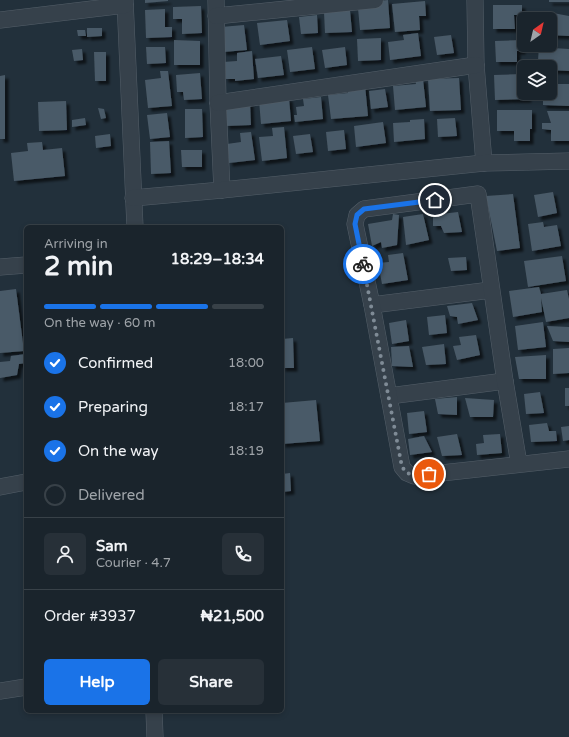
<!DOCTYPE html>
<html lang="en">
<head>
<meta charset="utf-8">
<style>
  :root { --surface:#1a242c; --page:#273038; --text:#f1f3f6; --muted:#9fa4a9; --line:#384148; --accent:#1a73e8 }
  body { margin:0; font-family:"Varela Round",sans-serif; background:var(--page); color:var(--text); height:100vh; display:flex; flex-direction:column; font-size:15px; white-space:nowrap }
  * { box-sizing:border-box; margin:0 }
  p { font-size:13px; color:var(--muted) }
  .icon { flex:none; width:22px; height:22px; fill:none; stroke:currentColor; stroke-width:2; stroke-linecap:round; stroke-linejoin:round }
  .map { position:relative; flex:1; overflow:hidden }
  .details { position:absolute; left:24px; top:225px; width:260px; height:488px; display:flex; flex-direction:column; background:var(--surface); border-radius:6px; box-shadow:0 2px 6px #0003,0 0 0 1px var(--line) }
  .details>* { flex:none }
  .needle { width:26px; rotate:34deg }
  .tools { position:absolute; left:517px; top:12px; display:grid; gap:8px }
  .tools a { display:grid; place-items:center; width:40px; height:40px; border-radius:6px; background:var(--surface); box-shadow:0 2px 6px #0003,0 0 0 1px var(--line); font-size:20px }
  .pin { position:absolute; display:grid; place-items:center; width:34px; height:34px; color:#fff; margin:-17px; border:2px solid #fff; border-radius:50%; box-shadow:0 1px 4px #0007 }
  .courier { position:absolute; display:grid; place-items:center; width:40px; height:40px; margin:-20px; border:3px solid #1a73e8; border-radius:50%; background:#fff; color:#222; box-shadow:0 1px 5px #0007 }
  .head em { font-style:normal; font-weight:800 }
  .head div { display:flex; flex-direction:column-reverse }
  .head { display:flex; align-items:center; justify-content:space-between; height:68px; padding:0 20px }
  h1 { font-size:26px; font-weight:800; line-height:30px }
  .bar { display:grid; grid-template-columns:repeat(4,1fr); gap:6px 4px; align-content:center; height:48px; padding:0 20px }
  .bar i { height:5px; border-radius:3px; background:var(--line) }
  .bar .on { background:var(--accent) }
  .bar p { grid-column:span 4 }
  .line { display:flex; align-items:center; gap:10px; padding:0 20px; border-top:1px solid var(--line) }
  .line div { flex:1 }
  .round { display:grid; place-items:center; flex:none; width:42px; height:42px; border-radius:6px; background:var(--page) }
  ol { padding:0 20px; list-style:none }
  li { display:flex; align-items:center; gap:12px; height:44px }
  li p { margin-inline-start:auto }
  li .icon { padding:4px; border-radius:50%; background:var(--accent); color:#fff; stroke-width:4 }
  li:last-child { color:var(--muted) }
  li i { width:22px; height:22px; border:2px solid var(--line); border-radius:50% }
  .button { display:flex; gap:8px; margin-top:auto; padding:8px 20px }
  .button a { flex:1; height:46px; border-radius:6px; background:var(--accent); color:#fff; font-size:16px; font-weight:800; line-height:46px; text-align:center }
  .button a+a { background:var(--page); color:var(--text) }
  .map>svg:first-child { display:block }
</style>
</head>
<body>
<div class="map">
<svg width="569" height="737" viewBox="0 0 569 737">
  <defs>
    <filter id="shadow"><feDropShadow dx="3.5" dy="3.5" stdDeviation="1" flood-color="#0009"/></filter>
  </defs>
  <rect width="100%" height="100%" fill="#22303b"/>
  <g fill="#4a5a67" filter="url(#shadow)">
    <path d="M145 0H168V1L145 3Z"/>
    <path d="M388 0 390 28 360 30 358 8 378 1Z"/>
    <rect x="549" y="0" width="20" height="2"/>
    <path d="M425 1 426 16H419L420 30 395 32 392 4Z"/>
    <path d="M493 5H522V15H514L515 29H493Z"/>
    <path d="M201 6 202 33 182 34V19H173V7Z"/>
    <path d="M165 9V27H172V37L146 38 145 10Z"/>
    <path d="M350 10 352 32 325 33 324 12Z"/>
    <path d="M553 13 569 16V36L550 35V24H552Z"/>
    <path d="M317 15 318 33 301 34 299 17Z"/>
    <path d="M287 20 290 41 260 45 257 23Z"/>
    <path d="M244 25 247 50 223 52 221 27Z"/>
    <path d="M87 28H102V36L87 37Z"/>
    <path d="M77 30H85L86 36H78Z"/>
    <path d="M418 33 421 56 390 60 388 42 404 40 403 35Z"/>
    <path d="M451 35 454 53 437 55 434 37Z"/>
    <path d="M381 38V60L358 61 357 39Z"/>
    <path d="M174 40 200 41V65H174Z"/>
    <path d="M522 40V51H517V62H496L495 41Z"/>
    <path d="M550 43 553 44V48L569 49V71L550 70V67H545L546 62 538 61 539 45H550Z"/>
    <path d="M146 47H165L166 63 147 64Z"/>
    <path d="M312 47 315 69 290 72 287 50Z"/>
    <path d="M345 47 347 65 325 68 322 50Z"/>
    <path d="M82 49 83 60 74 61 72 50Z"/>
    <path d="M252 51 254 79 235 81V79H225L223 62 237 61V53Z"/>
    <path d="M94 52H106V81H95Z"/>
    <path d="M281 56 284 75 258 78 255 59Z"/>
    <path d="M160 71H168L172 106 148 108 145 80 161 78Z"/>
    <path d="M200 73 202 99 184 100 183 92H177L176 75Z"/>
    <path d="M522 74V82H524V93H527L528 99 495 100 494 75Z"/>
    <path d="M5 75V139H0V76Z"/>
    <path d="M459 78 461 110 430 111 428 79Z"/>
    <path d="M415 79H423L426 107 395 110 393 86 416 84Z"/>
    <path d="M551 84H569V106L543 105V93L551 92Z"/>
    <path d="M365 85 368 116 331 119 328 95 348 93V87Z"/>
    <path d="M385 89 388 107 371 109 369 91Z"/>
    <path d="M321 97 323 119 295 122 294 115H297L296 107 304 106 303 99Z"/>
    <path d="M289 98 291 121 261 124 259 100Z"/>
    <path d="M66 101 67 130 39 131 38 102Z"/>
    <path d="M250 102 251 125 226 126 224 103Z"/>
    <path d="M98 108 104 109 106 118 101 119Z"/>
    <path d="M185 109H202L203 137 185 138Z"/>
    <path d="M497 110H532V129H530V141H514V131H497Z"/>
    <path d="M547 111H569V141H551V130L542 129V123H551Z"/>
    <path d="M167 113 170 137 150 139 147 115Z"/>
    <path d="M85 118 86 125 72 127V120Z"/>
    <path d="M455 118 457 136 438 137 437 119Z"/>
    <path d="M424 119 425 139 394 142 393 123 410 122V120Z"/>
    <path d="M383 122 386 143 356 147 354 126Z"/>
    <path d="M284 127 287 158 262 161 259 137 273 136 272 128Z"/>
    <path d="M344 130 346 149 328 151 326 132Z"/>
    <path d="M251 132 255 160 229 163 227 144 241 142 240 133Z"/>
    <path d="M110 134 111 146 96 148 95 136Z"/>
    <path d="M310 134 313 152 296 154 293 136Z"/>
    <path d="M169 141 171 173 151 174 150 142Z"/>
    <path d="M42 142 43 150 62 148 65 176 14 181 11 153 28 151 27 143Z"/>
    <path d="M181 150H202V167H182Z"/>
    <path d="M553 192 557 213 538 217 534 195Z"/>
    <path d="M513 194 520 248 497 251 486 196Z"/>
    <path d="M458 212 462 232 444 233 441 226H433V215Z"/>
    <path d="M393 214 399 215 397 245 382 248 381 242 372 246 368 224 392 220Z"/>
    <path d="M423 214 429 240 406 245 403 217Z"/>
    <path d="M543 222 544 227 557 225 561 246 532 251 528 224Z"/>
    <path d="M403 253 408 280 382 284 378 263 389 262 388 255Z"/>
    <path d="M562 256 566 281 528 287 524 261Z"/>
    <path d="M466 257 467 270 451 271 448 258Z"/>
    <path d="M539 287 541 294 567 290 569 299V318L546 322 541 298 542 312 513 317 509 291Z"/>
    <path d="M16 289 24 351 0 353V291Z"/>
    <path d="M472 303 478 320 458 324 457 317 450 316 447 306Z"/>
    <path d="M445 315 447 333 429 335 427 317Z"/>
    <path d="M406 320 409 341 392 344 389 323Z"/>
    <path d="M543 322 546 347 518 350 515 326Z"/>
    <path d="M547 326 569 327V342L553 341Z"/>
    <path d="M476 335 480 355 457 360 453 346 461 345 459 337Z"/>
    <path d="M293 338 294 368H282V339Z"/>
    <path d="M444 344 446 364 426 365 422 347Z"/>
    <path d="M409 346 413 367 392 366 391 347Z"/>
    <path d="M569 348V373L553 374V349Z"/>
    <path d="M26 354V363L19 364 17 375 0 378V362L10 361 11 356Z"/>
    <path d="M546 355V379H519L515 357Z"/>
    <rect x="565" y="388" width="4" height="18"/>
    <path d="M540 392 544 413 526 414 524 394Z"/>
    <path d="M457 397V415L438 414 435 399Z"/>
    <path d="M465 398 494 400 493 417H470Z"/>
    <path d="M316 400 320 441 282 444V403Z"/>
    <path d="M424 411 427 432 409 434 407 413Z"/>
    <path d="M547 423 549 431H556L557 441 531 442 529 425Z"/>
    <path d="M569 426V440L563 441 561 427Z"/>
    <path d="M457 434 462 455 442 456 437 437Z"/>
    <path d="M500 434 502 453 477 455 476 444 484 443 483 435Z"/>
    <path d="M424 436 432 452 410 455 408 439Z"/>
    <path d="M290 473 291 491 282 492V474Z"/>
  </g>
  <g fill="none" stroke-linecap="round" stroke-linejoin="round">
    <defs>
      <g id="minor">
        <path d="M125 0 135 227"/>
        <path d="M216 0 218 103 222 190"/>
        <path d="M475 0 476 65 484 163"/>
        <path d="M216 16 375 0"/>
        <path d="M0 20 125 5"/>
        <path d="M218 103 476 65"/>
        <path d="M133 198 222 190 484 163 569 161"/>
        <path d="M0 267 26 265"/>
        <path d="M372 305 491 290"/>
        <path d="M389 396 505 381"/>
        <path d="M519 464 505 381 478 194 364 209 357 215 355 224 372 305 402 467 407 473 414 476 569 459"/>
        <path d="M0 487 26 482"/>
        <path d="M0 691 26 687"/>
        <path d="M154 711 155 737"/>
      </g>
    </defs>
    <use href="#minor" stroke="#545f69" stroke-width="17"/>
    <use href="#minor" stroke="#36414b" stroke-width="16"/>
  </g>
  <g fill="none" stroke-linecap="round" stroke-linejoin="round">
    <path stroke="#7f8b96" stroke-width="4" stroke-dasharray="0 7.2" d="M363 264 402 467C411 478 416 476 429 474"/>
    <path stroke="#1a73e8" stroke-width="5" d="M363 264 355 224 357 215 364 209 435 200"/>
  </g>
</svg>
<div class="tools">
<a><svg class="needle" viewBox="-14 -14 28 28"><path d="M0-13l5 13h-10z" fill="#e53935"/><path d="M0 13l5-13h-10z" fill="#9fa4a9"/></svg></a>
<a><svg class="icon" aria-label="layers" viewBox="0 0 24 24"><path d="M12 4l9 5-9 5-9-5zM3 14l9 5 9-5"/></svg></a>
</div>
<div class="pin" style="left:429px;top:474px;background:#ea580c"><svg class="icon" aria-label="bag" viewBox="0 0 24 24"><path d="M5 8h14l-1 12H6zM9 8a3 3 0 0 1 6 0"/></svg></div>
<div class="pin" style="left:435px;top:200px;background:#1f2937"><svg class="icon" aria-label="home" viewBox="0 0 24 24"><path d="M3 11l9-7 9 7M6 9v11h12V9"/></svg></div>
<div class="courier" style="left:363px;top:264px"><svg class="icon" aria-label="bike" viewBox="0 0 24 24"><circle cx="6" cy="16" r="4"/><circle cx="18" cy="16" r="4"/><path d="M6 16l4-8h5l3 8M10 8l3 8H6M13 5h3"/></svg></div>
<section class="details">
<div class="head"><div><h1>2 min</h1><p>Arriving in</p></div><em>18:29–18:34</em></div>
<div class="bar"><i class="on"></i><i class="on"></i><i class="on"></i><i></i><p>On the way · 60 m</p></div>
<ol>
<li><svg class="icon" aria-label="check" viewBox="0 0 24 24"><path d="M5 12l5 5 9-10"/></svg>Confirmed<p>18:00</p></li>
<li><svg class="icon" aria-label="check" viewBox="0 0 24 24"><path d="M5 12l5 5 9-10"/></svg>Preparing<p>18:17</p></li>
<li><svg class="icon" aria-label="check" viewBox="0 0 24 24"><path d="M5 12l5 5 9-10"/></svg>On the way<p>18:19</p></li>
<li><i></i>Delivered</li>
</ol>
<div class="line" style="height:72px"><a class="round"><svg class="icon" aria-label="person" viewBox="0 0 24 24"><circle cx="12" cy="8" r="4"/><path d="M4 21q1-7 8-7t8 7"/></svg></a><div><b>Sam</b><p>Courier · 4.7</p></div><a class="round"><svg class="icon" aria-label="phone" viewBox="0 0 24 24"><path d="M5 4h4l2 5-3 2q2 4 5 5l2-3 5 2v4C11 20 4 13 5 4z"/></svg></a></div>
<div class="line" style="height:52px"><div>Order #3937</div><b>₦21,500</b></div>
<div class="button"><a>Help</a><a>Share</a></div>
</section>
</div>
</body>
</html>
